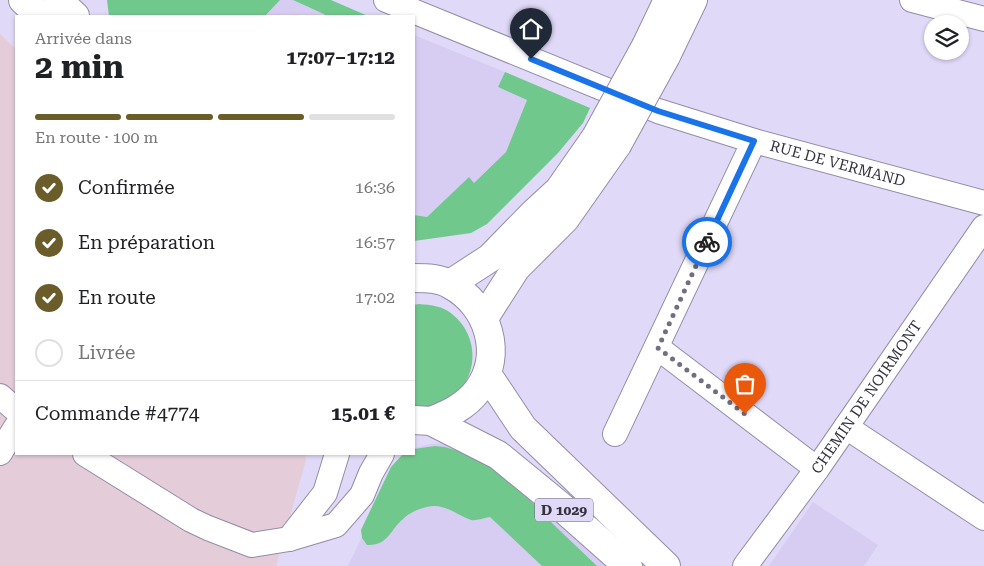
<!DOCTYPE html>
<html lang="fr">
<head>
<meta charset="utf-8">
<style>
  :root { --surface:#fff; --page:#f6f6f6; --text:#202124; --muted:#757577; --line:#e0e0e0; --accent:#6b5d2a }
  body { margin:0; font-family:"Roboto Serif",serif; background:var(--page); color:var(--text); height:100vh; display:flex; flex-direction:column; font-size:19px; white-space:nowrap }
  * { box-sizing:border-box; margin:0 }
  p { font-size:16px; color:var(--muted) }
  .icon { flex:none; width:28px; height:28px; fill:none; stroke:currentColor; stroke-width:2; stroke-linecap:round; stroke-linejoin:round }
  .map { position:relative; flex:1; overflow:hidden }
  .panel { position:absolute; left:15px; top:15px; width:400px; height:440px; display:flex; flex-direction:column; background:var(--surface); border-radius:0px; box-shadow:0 1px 4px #0004 }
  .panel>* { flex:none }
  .fabs { position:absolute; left:924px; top:15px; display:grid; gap:10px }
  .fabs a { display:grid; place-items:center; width:45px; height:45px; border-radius:50%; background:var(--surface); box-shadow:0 1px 4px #0004; font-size:25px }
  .pin { position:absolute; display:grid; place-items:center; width:42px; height:42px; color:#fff; margin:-51px -21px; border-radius:50% 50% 50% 0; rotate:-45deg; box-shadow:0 0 5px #0007 }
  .pin .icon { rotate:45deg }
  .courier { position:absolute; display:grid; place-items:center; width:50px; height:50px; margin:-25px; border:4px solid #1a73e8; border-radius:50%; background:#fff; color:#222; box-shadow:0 1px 6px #0007 }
  .headline em { font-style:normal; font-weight:700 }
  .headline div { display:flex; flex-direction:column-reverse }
  .headline { display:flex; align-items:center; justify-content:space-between; height:85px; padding:0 20px }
  h1 { font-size:32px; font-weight:700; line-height:38px }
  .bar { display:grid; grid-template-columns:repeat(4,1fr); gap:8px 5px; align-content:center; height:60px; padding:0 20px }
  .bar i { height:6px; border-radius:4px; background:var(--line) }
  .bar .current { background:var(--accent) }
  .bar p { grid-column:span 4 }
  .line { display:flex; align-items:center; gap:12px; padding:0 20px; border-top:1px solid var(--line) }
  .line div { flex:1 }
  ol { padding:0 20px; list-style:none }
  li { display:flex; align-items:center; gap:15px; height:55px }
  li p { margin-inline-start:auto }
  li .icon { padding:5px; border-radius:50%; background:var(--accent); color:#fff; stroke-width:4 }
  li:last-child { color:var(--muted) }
  li i { width:28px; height:28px; border:2px solid var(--line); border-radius:50% }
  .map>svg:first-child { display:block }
</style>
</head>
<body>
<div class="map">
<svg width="984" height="566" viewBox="0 0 984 566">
  <rect width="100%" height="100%" fill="#e0d9f8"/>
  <g fill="#d7cdf3">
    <path d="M280 0H293L328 16H265Z"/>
    <path d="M414 35 505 72 498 87 527 100 506 152 474 183 468 178 427 217 414 215Z"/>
    <path d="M443 443H455L485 454 608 566H348L363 535 414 454V448L431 444Z"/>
    <path d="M813 502 878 545 864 566H769Z"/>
  </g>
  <path fill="#e4cdd8" d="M0 34 16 49V454H305L306 460 276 566H0Z"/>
  <g fill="#71c88d">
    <path d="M107 0H280L265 16H109Z"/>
    <path d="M293 0H331L368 16H328Z"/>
    <path d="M505 72 590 108 583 123 558 153 487 224 471 233 414 241V215L427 217 469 177 474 183 506 152 527 100 498 87Z"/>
    <path d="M419 304C431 305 443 306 452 314 481 337 479 381 448 400 437 407 425 407 414 407V305Z"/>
    <path d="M435 446 445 447 478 457 510 479 553 524 597 566H542L490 517C484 518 476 521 471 520 452 513 442 500 420 509 414 511 407 515 403 519 390 530 388 546 367 545L362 538 361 530 391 467 402 455 414 454V449Z"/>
  </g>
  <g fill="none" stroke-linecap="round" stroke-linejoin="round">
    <defs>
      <g id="minor">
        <path id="s1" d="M386 0 658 111 754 141 984 203"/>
        <path d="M912 0 984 19"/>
        <path d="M658 348 817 469"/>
        <path d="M0 396 16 410"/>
        <path d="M846 427 984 518"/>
        <path d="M615 434 754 141"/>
        <path d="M0 453 16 427"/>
        <path d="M85 454 191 520 208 528 252 545 289 539 336 525 362 495 371 473 382 454"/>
        <path d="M289 539 325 493 337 454"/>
        <path id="s2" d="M745 566 817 469 984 227"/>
      </g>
      <g id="primary">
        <path d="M23 0 40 16"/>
        <path d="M58 0 75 16"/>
        <path d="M646 46 668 0"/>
        <path d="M666 56 693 0"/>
        <path d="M414 278C426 278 440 278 451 285 488 305 504 354 478 390 466 406 449 414 431 421"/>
        <path d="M450 284 490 258 534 213 559 190 596 137"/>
        <path d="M484 318 516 268 565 219 617 145"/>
        <path d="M487 374 523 428 666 566"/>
        <path d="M414 420 431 421 498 455 558 504 628 566"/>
      </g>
    </defs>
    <use href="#minor" stroke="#938ca8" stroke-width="26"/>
    <use href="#primary" stroke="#938ca8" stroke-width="30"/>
    <use href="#minor" stroke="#fff" stroke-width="24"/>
    <use href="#primary" stroke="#fff" stroke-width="28"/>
    <defs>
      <g id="primary-bridge">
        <path d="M596 137 646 46"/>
        <path d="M617 145 666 56"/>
      </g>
    </defs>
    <use href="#primary-bridge" stroke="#938ca8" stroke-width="30" stroke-linecap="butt"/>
    <use href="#primary-bridge" stroke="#fff" stroke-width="28"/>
  </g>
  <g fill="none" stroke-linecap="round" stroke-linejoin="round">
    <path stroke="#726d80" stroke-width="5" stroke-dasharray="0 9" d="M707 242 658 348 745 414"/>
    <path stroke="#1a73e8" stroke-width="6" d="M531 59 658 111 754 141 707 242"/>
  </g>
  <g text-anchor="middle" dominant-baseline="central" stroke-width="5" stroke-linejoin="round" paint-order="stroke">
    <rect fill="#e0d9f8" stroke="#696576" stroke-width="1" x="535" y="498.5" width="58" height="23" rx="4"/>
    <g font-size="14" font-weight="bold" fill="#36333f">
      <text x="564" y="510">D 1029</text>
    </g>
    <g font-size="15" fill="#36333f" stroke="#e0d9f8">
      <text stroke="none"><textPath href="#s1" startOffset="481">RUE DE VERMAND</textPath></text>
      <text stroke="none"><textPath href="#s2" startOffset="208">CHEMIN DE NOIRMONT</textPath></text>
    </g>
  </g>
</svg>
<div class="fabs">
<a><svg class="icon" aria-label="layers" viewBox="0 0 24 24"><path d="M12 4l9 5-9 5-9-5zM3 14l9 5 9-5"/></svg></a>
</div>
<div class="pin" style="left:745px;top:414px;background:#ea580c"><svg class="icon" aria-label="bag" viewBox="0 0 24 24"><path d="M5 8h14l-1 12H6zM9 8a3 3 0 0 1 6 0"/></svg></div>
<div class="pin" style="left:531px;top:59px;background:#1f2937"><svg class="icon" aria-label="home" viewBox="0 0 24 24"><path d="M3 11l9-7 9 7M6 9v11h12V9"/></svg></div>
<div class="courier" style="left:707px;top:242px"><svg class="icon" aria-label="bike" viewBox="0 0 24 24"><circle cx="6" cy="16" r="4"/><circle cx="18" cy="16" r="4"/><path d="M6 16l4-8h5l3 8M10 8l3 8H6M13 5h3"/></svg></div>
<section class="panel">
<div class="headline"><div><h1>2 min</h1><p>Arrivée dans</p></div><em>17:07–17:12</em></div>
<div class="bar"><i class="current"></i><i class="current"></i><i class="current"></i><i></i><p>En route · 100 m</p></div>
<ol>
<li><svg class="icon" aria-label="check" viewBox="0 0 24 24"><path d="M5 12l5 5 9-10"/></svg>Confirmée<p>16:36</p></li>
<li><svg class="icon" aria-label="check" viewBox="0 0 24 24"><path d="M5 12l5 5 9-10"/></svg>En préparation<p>16:57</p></li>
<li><svg class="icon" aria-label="check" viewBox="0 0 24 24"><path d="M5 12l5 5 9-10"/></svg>En route<p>17:02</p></li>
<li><i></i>Livrée</li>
</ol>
<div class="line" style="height:65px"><div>Commande #4774</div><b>15.01 €</b></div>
</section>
</div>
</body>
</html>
